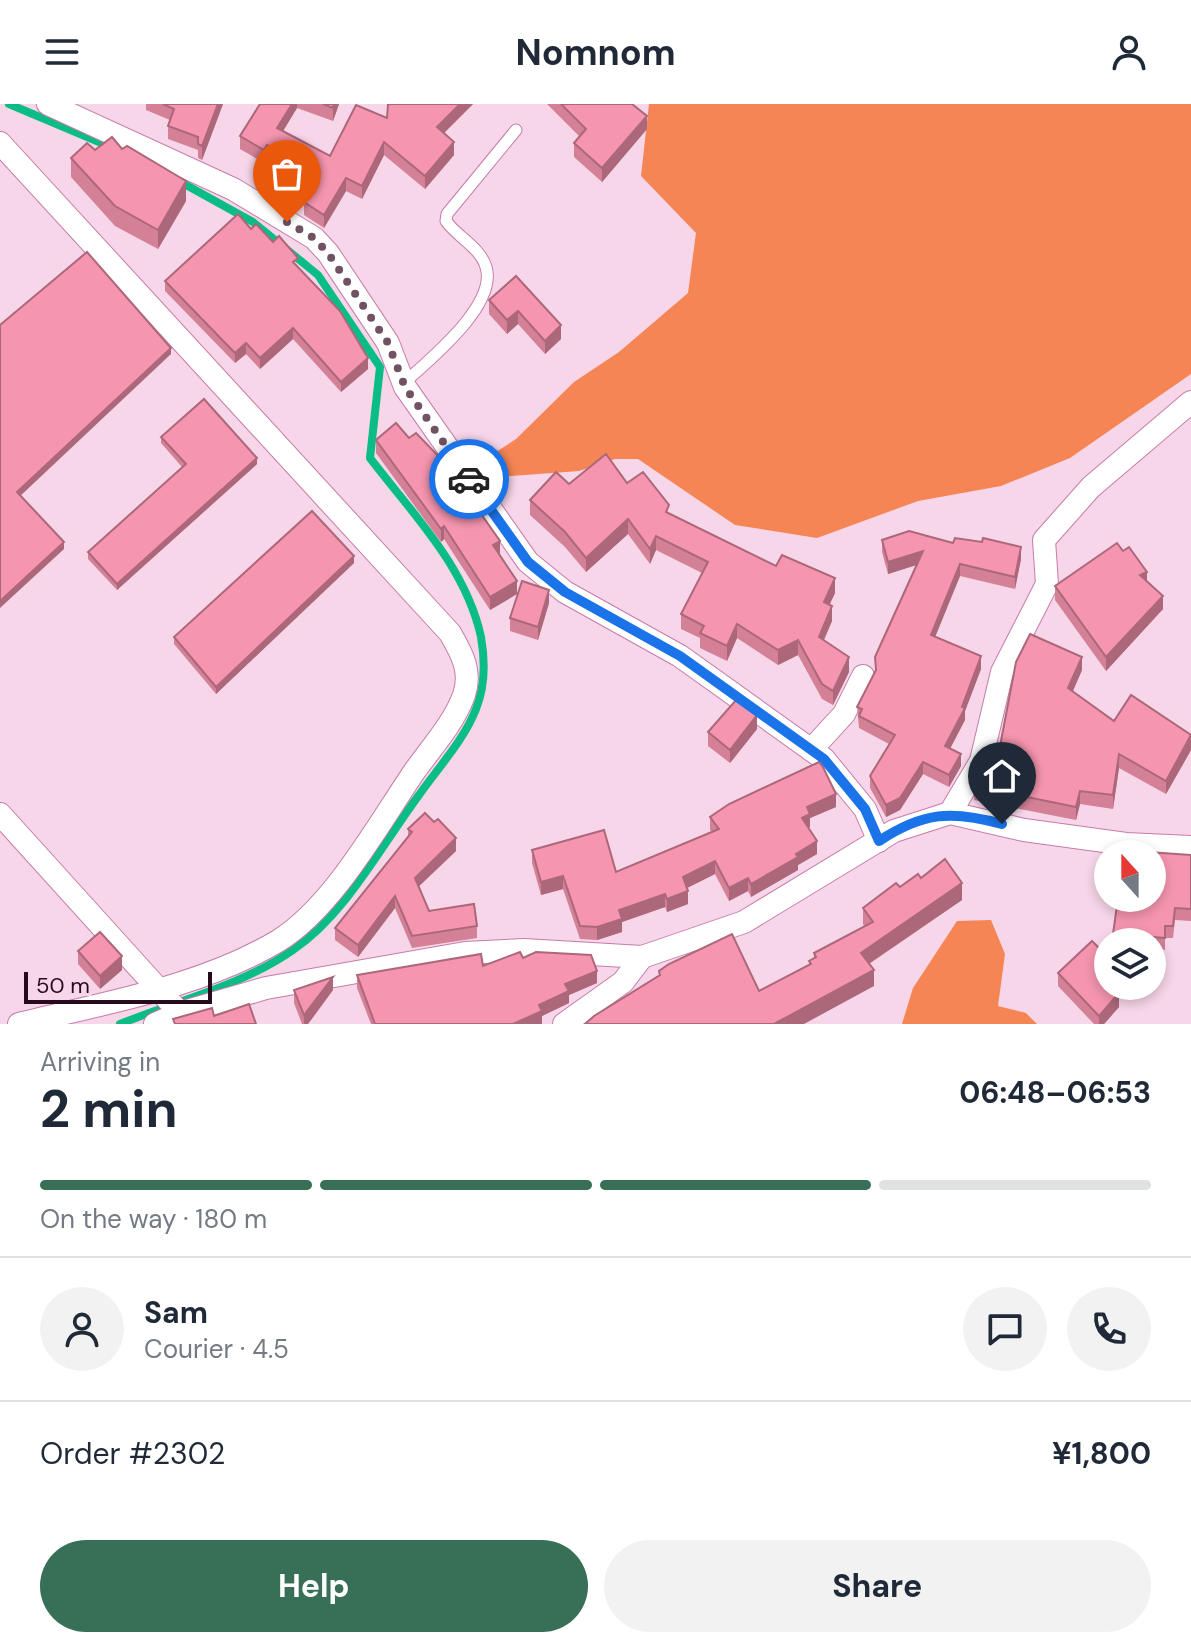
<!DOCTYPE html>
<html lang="en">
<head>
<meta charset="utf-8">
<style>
  :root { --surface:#fff; --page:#f2f2f3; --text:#1f2937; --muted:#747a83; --line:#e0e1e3; --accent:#376f57 }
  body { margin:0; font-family:"DM Sans",sans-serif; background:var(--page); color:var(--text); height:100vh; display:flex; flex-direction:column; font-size:30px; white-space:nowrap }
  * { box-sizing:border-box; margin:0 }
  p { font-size:26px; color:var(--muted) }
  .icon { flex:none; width:44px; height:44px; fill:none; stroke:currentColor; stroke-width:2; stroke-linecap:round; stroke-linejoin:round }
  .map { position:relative; height:920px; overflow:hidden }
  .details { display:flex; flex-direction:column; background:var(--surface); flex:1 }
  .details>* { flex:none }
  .needle { width:52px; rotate:339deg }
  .buttons { position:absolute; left:1094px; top:736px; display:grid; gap:16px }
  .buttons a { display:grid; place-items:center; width:72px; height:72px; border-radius:50%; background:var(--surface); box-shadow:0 4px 12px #0003; font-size:40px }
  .scale { position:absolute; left:24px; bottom:20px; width:188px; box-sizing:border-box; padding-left:8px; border:4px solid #270b1d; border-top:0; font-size:22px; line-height:28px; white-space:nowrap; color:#270b1d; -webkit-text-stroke:6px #f7d6e9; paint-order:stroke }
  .pin { position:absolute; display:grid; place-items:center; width:68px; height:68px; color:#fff; margin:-82px -34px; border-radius:50% 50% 50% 0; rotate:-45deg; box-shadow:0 0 8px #0007 }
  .pin .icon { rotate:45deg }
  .courier { position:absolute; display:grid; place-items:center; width:80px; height:80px; margin:-40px; border:6px solid #1a73e8; border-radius:50%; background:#fff; color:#222; box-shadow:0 2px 10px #0007 }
  .headline em { font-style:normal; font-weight:700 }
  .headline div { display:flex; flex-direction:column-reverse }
  .headline { display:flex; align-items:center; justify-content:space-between; height:136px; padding:0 40px }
  h1 { font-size:52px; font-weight:700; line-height:60px }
  .bar { display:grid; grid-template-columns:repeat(4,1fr); gap:12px 8px; align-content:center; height:96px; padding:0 40px }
  .bar i { height:10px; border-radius:6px; background:var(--line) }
  .bar .active { background:var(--accent) }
  .bar p { grid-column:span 4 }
  .line { display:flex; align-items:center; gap:20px; padding:0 40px; border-top:2px solid var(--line) }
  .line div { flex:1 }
  .round { display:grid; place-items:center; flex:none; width:84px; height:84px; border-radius:42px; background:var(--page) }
  .action { display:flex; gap:16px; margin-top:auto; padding:16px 40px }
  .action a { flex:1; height:92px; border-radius:48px; background:var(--accent); color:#fff; font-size:32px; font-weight:700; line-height:92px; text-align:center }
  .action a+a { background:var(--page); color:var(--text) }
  header { display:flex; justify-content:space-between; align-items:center; height:104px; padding:0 40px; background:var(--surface); font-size:36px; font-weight:700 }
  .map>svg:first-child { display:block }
</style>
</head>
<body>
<header><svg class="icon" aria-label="menu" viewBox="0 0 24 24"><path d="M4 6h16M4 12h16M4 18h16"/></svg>Nomnom<svg class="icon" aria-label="person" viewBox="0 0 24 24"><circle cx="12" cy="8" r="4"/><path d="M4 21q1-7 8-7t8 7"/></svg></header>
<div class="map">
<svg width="1191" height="920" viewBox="0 0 1191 920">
  <rect width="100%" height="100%" fill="#f7d6e9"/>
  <g fill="#f58555">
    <path d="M649 0H1191V270L1070 354 1001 382 918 397 817 434 735 421 638 355H615L579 367 499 373 493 350 516 335 574 278 619 248 688 189 696 129 641 72Z"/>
    <path d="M991 816 1005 850 998 902 1026 909 1037 920H902L913 884 957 817Z"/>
  </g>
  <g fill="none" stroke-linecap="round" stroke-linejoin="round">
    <g stroke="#0abc85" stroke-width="8">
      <path d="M9 0 111 43"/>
      <path d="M120 920C177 897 243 881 293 846 346 810 381 742 419 691 438 664 464 636 476 605 485 583 485 556 481 533 466 463 412 409 370 354L380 263 318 171 253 118 177 76"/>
    </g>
    <defs>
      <path id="service" d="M404 279C429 256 498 201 486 163 480 143 457 133 446 117L447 110 516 26"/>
      <g id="minor">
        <path d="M48 0 233 85 314 134 328 149 388 239 405 283 528 458 565 488 680 552 824 655 865 705 879 737"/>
        <path d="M0 39 450 529C462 550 472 567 464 591 454 619 431 644 414 668 378 721 333 803 278 837 201 883 104 899 19 920"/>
        <path d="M811 646 844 610 863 572"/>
        <path d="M950 709 981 657 1002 568 1047 480 1044 436 1091 383 1191 298"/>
        <path d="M0 710 180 909 266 884 465 849 524 846 642 853 744 818 894 727 950 709 1024 726 1126 740 1191 743"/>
        <path d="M155 920 180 909"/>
        <path d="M564 920 623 878 642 853"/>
      </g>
    </defs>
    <use href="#service" stroke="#c67ca9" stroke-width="13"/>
    <use href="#minor" stroke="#c67ca9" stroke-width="24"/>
    <use href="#service" stroke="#fff" stroke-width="11"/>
    <use href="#minor" stroke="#fff" stroke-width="22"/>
  </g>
  <g fill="#d48096">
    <path d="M146 0H223L202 56 198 54V46L168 35V22L170 16 146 6Z"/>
    <path d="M260 0H339L333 17 297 4 283 27 330 52 387 14 388 0H473L444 29 454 51 425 85 384 51 362 95 346 87 324 124 304 111V98L315 79 267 54 264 59 240 45V32Z"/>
    <path d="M547 0H632L647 25 602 78 574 53V39L580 33Z"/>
    <path d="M122 45 186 97 158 145 115 122 71 73V54L95 46Z"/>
    <path d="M251 125 273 138 298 163 368 265 341 288 293 235 260 265 246 250 235 259 165 187V177Z"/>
    <path d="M516 172 561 235 545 250 518 220 507 230 489 210V196Z"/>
    <path d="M161 333 257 360 117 486 88 455V448L182 363 161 339Z"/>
    <path d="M376 336 500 450 517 490 490 506 444 435 441 438 376 349Z"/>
    <path d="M627 379 669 409 776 462 835 489 829 501 832 517 824 536 849 568 833 601 822 595 798 551 778 561 737 534 727 557 700 544V534L681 525V510L702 469 656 446 650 460 628 430 586 468 565 443 530 411V396L569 380Z"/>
    <path d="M882 436 1021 455 1015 485 960 472 935 533 981 565 965 607V616L950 645 961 662 949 683 923 670 900 706 886 713 870 684V672L889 640 859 624 857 603 875 567 916 461 888 470 882 448Z"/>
    <path d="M354 459 216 590 174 540V533Z"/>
    <path d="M1147 478 1163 505 1106 567 1055 496V482Z"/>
    <path d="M549 499 538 536 510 527V514Z"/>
    <path d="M1082 566 1073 587 1114 617 1191 631V646L1166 690 1119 664 1113 705 1080 700 1076 716 974 696V682Z"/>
    <path d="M757 625 730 659 708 642V628Z"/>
    <path d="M836 703 810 714V723L808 724 817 750 798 761V766L751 793 748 787 729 797 715 770 687 784 688 800 667 808 665 803 622 818V828L597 836 580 835 563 785 541 791 532 759V746L616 768 712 728 710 726V713Z"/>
    <path d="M408 725 456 747 418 783 429 807 477 822V834L412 844 395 804 358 853 335 836V824L408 732Z"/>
    <path d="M1191 751V817L1175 816 1173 834H1165V846L1152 845V838H1113V830Z"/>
    <path d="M921 774 962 796 869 860 874 882 594 912 659 872V867L759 887 809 860V857L814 854V849L864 822 863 820V804L900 783Z"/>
    <path d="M78 847 122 866 100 885 78 860Z"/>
    <path d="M1108 853V874L1105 876 1119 903 1104 920H1094L1058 882V869Z"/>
    <path d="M523 854 597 879 569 891V899L542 912 541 920H371L357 884V871L483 862Z"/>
    <path d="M294 886H333L308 920H302L294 899Z"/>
  </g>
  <g fill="#ac687a">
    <path d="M218 0H223L202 56V42Z"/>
    <path d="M292 0H297V4L277 37V24Z"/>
    <path d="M334 0H339L333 17V4Z"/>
    <path d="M460 0H473L437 36V23Z"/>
    <path d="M647 12V25L602 78V64Z"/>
    <path d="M384 38V51L362 95V82Z"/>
    <path d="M454 38V51L425 85V72Z"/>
    <path d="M267 41V54L264 59V46Z"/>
    <path d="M346 74V87L324 124V111Z"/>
    <path d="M186 77V97L158 145V126Z"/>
    <path d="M518 207V220L507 230V216Z"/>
    <path d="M561 221V235L545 250V237Z"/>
    <path d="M293 224V235L260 265V254Z"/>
    <path d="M246 239V250L235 259V249Z"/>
    <path d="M171 244V250L17 395V388Z"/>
    <path d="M368 254V265L341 288V278Z"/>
    <path d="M257 354V360L117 486V480Z"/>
    <path d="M628 415V430L586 468V454Z"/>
    <path d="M444 422V435L441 438V425Z"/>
    <path d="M656 432V446L650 460V445Z"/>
    <path d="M500 437V450L493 441Z"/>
    <path d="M64 438V445L0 504V497Z"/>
    <path d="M1021 443V455L1015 485V473Z"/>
    <path d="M923 447V459L888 470V458Z"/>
    <path d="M354 452V459L216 590V583Z"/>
    <path d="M960 460V472L931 543V531Z"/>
    <path d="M1147 468V481L1140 471Z"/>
    <path d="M835 474V489L824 513V498Z"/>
    <path d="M517 477V490L490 506V493Z"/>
    <path d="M549 486V499L538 536V523Z"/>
    <path d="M1163 492V505L1106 567V553Z"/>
    <path d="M832 502V517L819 547V533Z"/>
    <path d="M737 520V534L727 557V542Z"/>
    <path d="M798 536V551L778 561V546Z"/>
    <path d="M981 552V565L965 607V616L945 654V642L962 603Z"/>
    <path d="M849 553V568L833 601V587Z"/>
    <path d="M1082 553V566L1068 598V584Z"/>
    <path d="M757 611V625L730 659V646Z"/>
    <path d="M1191 633V646L1166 690V677Z"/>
    <path d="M961 650V662L949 683V671Z"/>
    <path d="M1119 650V664L1113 705V691Z"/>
    <path d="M923 658V670L900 706 886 713V701Z"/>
    <path d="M1080 687V700L1076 716V703Z"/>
    <path d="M836 690V703L810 714V723L802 726V714L807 703Z"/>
    <path d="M456 734V747L415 786V774Z"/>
    <path d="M817 737V750L798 761V766L751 793V780Z"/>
    <path d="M715 757V770L683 786V773Z"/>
    <path d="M563 772V785L541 791V778Z"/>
    <path d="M748 774V787L729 797V784Z"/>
    <path d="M962 779V796L861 865V849Z"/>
    <path d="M688 787V800L667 808V795Z"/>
    <path d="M665 790V803L622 818V828L597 836V823L619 806Z"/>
    <path d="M395 792V804L358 853V841Z"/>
    <path d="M122 852V866L100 885V872Z"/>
    <path d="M1108 860V874L1098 883V870Z"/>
    <path d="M874 866V882L804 920H774Z"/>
    <path d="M597 867V879L569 891V899L542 912V920H513L565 880Z"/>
    <path d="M333 873V886L308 920H304V911Z"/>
    <path d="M1119 889V903L1104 920H1099V912Z"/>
  </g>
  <g fill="#f695af" stroke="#ac687a" stroke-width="2">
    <path d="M163 0H218L202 42 198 40V33L168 22 174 5Z"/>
    <path d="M260 0H292L277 24 330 52 356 1 387 14 388 0H460L437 23 454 38 425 72 384 38 362 82 346 74 324 111 304 98 320 69 267 41 264 46 240 32Z"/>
    <path d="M323 0H334L333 4Z"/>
    <path d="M561 0H632L647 12 602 64 574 39 586 25Z"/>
    <path d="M112 33 122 45 127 42 186 77 158 126 115 102 71 54 87 39 95 46Z"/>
    <path d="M238 110 251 125 256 120 273 138 279 132 298 154 293 158 340 207 368 254 341 278 293 224 260 254 246 239 235 249 165 177Z"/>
    <path d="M87 148 171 244 17 388 64 438 0 497V221Z"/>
    <path d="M516 172 561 221 545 237 518 207 507 216 489 196Z"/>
    <path d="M204 295 257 354 117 480 88 448 186 360 161 333Z"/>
    <path d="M396 319 409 334 416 329 446 360 500 437 493 441 517 477 490 493 444 422 441 425 376 336Z"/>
    <path d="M606 350 627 379 643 368 669 401 666 408 776 462 782 451 835 474 824 498 832 502 819 533 849 553 833 587 822 580 798 536 778 546 737 520 727 542 700 529 704 522 681 510 708 458 656 432 650 445 628 415 586 454 565 428 530 396 556 368 569 380Z"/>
    <path d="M312 407 354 452 216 583 174 533Z"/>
    <path d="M909 427 953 439 955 434 982 438 983 434 1021 443 1015 473 960 460 931 531 981 552 962 603 965 604 945 642 961 650 949 671 923 658 900 694 886 701 870 672 895 631 859 612 862 605 857 603 876 566 875 553 923 447 888 458 882 436Z"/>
    <path d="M1117 439 1123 447 1129 443 1147 468 1140 471 1163 492 1106 553 1055 482Z"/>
    <path d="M522 477 549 486 538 523 510 514Z"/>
    <path d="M1030 530 1082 553 1068 584 1114 617 1131 591 1191 631 1166 677 1119 650 1113 691 1080 687 1076 703 974 682 990 657 997 658 1016 558Z"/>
    <path d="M736 596 757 611 730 646 708 628Z"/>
    <path d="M819 658 823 663 836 690 807 703 810 710 802 714 817 737 796 750 798 753 751 780 748 774 729 784 715 757 683 773 688 787 667 795 665 790 619 806 622 815 597 823 580 822 563 772 541 778 532 746 604 726 616 768 719 725 710 713 729 700Z"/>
    <path d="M425 709 434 718 438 715 456 734 415 774 429 807 474 800 477 822 412 832 395 792 358 841 335 824 412 728 408 725Z"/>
    <path d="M1119 746 1191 751V805L1175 804 1173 822H1165V834L1113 830 1118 794H1152V750H1118Z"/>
    <path d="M945 755 962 779 861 849 874 866 774 920H585L594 912 660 871 659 867 669 860 732 830 759 887 811 860 809 857 816 853 814 849 873 818 863 804 896 779 900 783 918 770 921 774Z"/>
    <path d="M100 828 122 852 100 872 78 847Z"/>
    <path d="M1092 837 1108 853V860L1098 870 1108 879V882H1111L1119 889 1099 912 1058 869Z"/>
    <path d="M520 848 523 854 536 848 591 851 597 867 565 880 569 887 539 901 542 907 513 920H375L357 871 481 850 483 862Z"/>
    <path d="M333 873 304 911 294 886Z"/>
    <path d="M249 900 256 920H175L173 915 212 904 214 912Z"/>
  </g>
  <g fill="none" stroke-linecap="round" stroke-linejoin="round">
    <path stroke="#705264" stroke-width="8" stroke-dasharray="0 14.4" d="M287 118 314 134 328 149 388 239 405 283 469 375"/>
    <path stroke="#1a73e8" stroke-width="10" d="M469 375 528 458 565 488 680 552 824 655 865 705 879 737C923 708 952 706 1002 720"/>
  </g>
</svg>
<div class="buttons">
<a><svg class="needle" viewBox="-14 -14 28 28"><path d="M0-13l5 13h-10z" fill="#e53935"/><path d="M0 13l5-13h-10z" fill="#747a83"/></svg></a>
<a><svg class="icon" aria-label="layers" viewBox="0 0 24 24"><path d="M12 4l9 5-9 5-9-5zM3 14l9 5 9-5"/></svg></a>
</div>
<div class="scale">50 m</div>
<div class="pin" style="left:287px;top:118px;background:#ea580c"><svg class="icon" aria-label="bag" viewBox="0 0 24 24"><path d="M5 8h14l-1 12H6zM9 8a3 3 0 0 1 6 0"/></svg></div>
<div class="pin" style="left:1002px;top:720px;background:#1f2937"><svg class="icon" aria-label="home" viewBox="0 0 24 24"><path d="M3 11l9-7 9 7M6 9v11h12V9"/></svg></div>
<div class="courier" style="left:469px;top:375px"><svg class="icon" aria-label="car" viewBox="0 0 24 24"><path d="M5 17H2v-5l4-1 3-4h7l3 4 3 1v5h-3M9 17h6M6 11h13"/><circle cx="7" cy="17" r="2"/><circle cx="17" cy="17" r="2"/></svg></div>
</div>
<section class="details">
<div class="headline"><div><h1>2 min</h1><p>Arriving in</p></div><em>06:48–06:53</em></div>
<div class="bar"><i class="active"></i><i class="active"></i><i class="active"></i><i></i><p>On the way · 180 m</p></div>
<div class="line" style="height:144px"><a class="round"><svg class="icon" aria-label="person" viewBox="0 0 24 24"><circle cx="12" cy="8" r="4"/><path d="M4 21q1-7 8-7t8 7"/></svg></a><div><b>Sam</b><p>Courier · 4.5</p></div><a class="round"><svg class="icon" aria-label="chat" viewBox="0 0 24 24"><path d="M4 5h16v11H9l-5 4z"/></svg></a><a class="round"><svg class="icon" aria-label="phone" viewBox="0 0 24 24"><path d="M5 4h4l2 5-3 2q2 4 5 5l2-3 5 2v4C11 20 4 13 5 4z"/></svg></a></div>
<div class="line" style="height:104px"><div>Order #2302</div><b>¥1,800</b></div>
<div class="action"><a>Help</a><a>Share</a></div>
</section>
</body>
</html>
